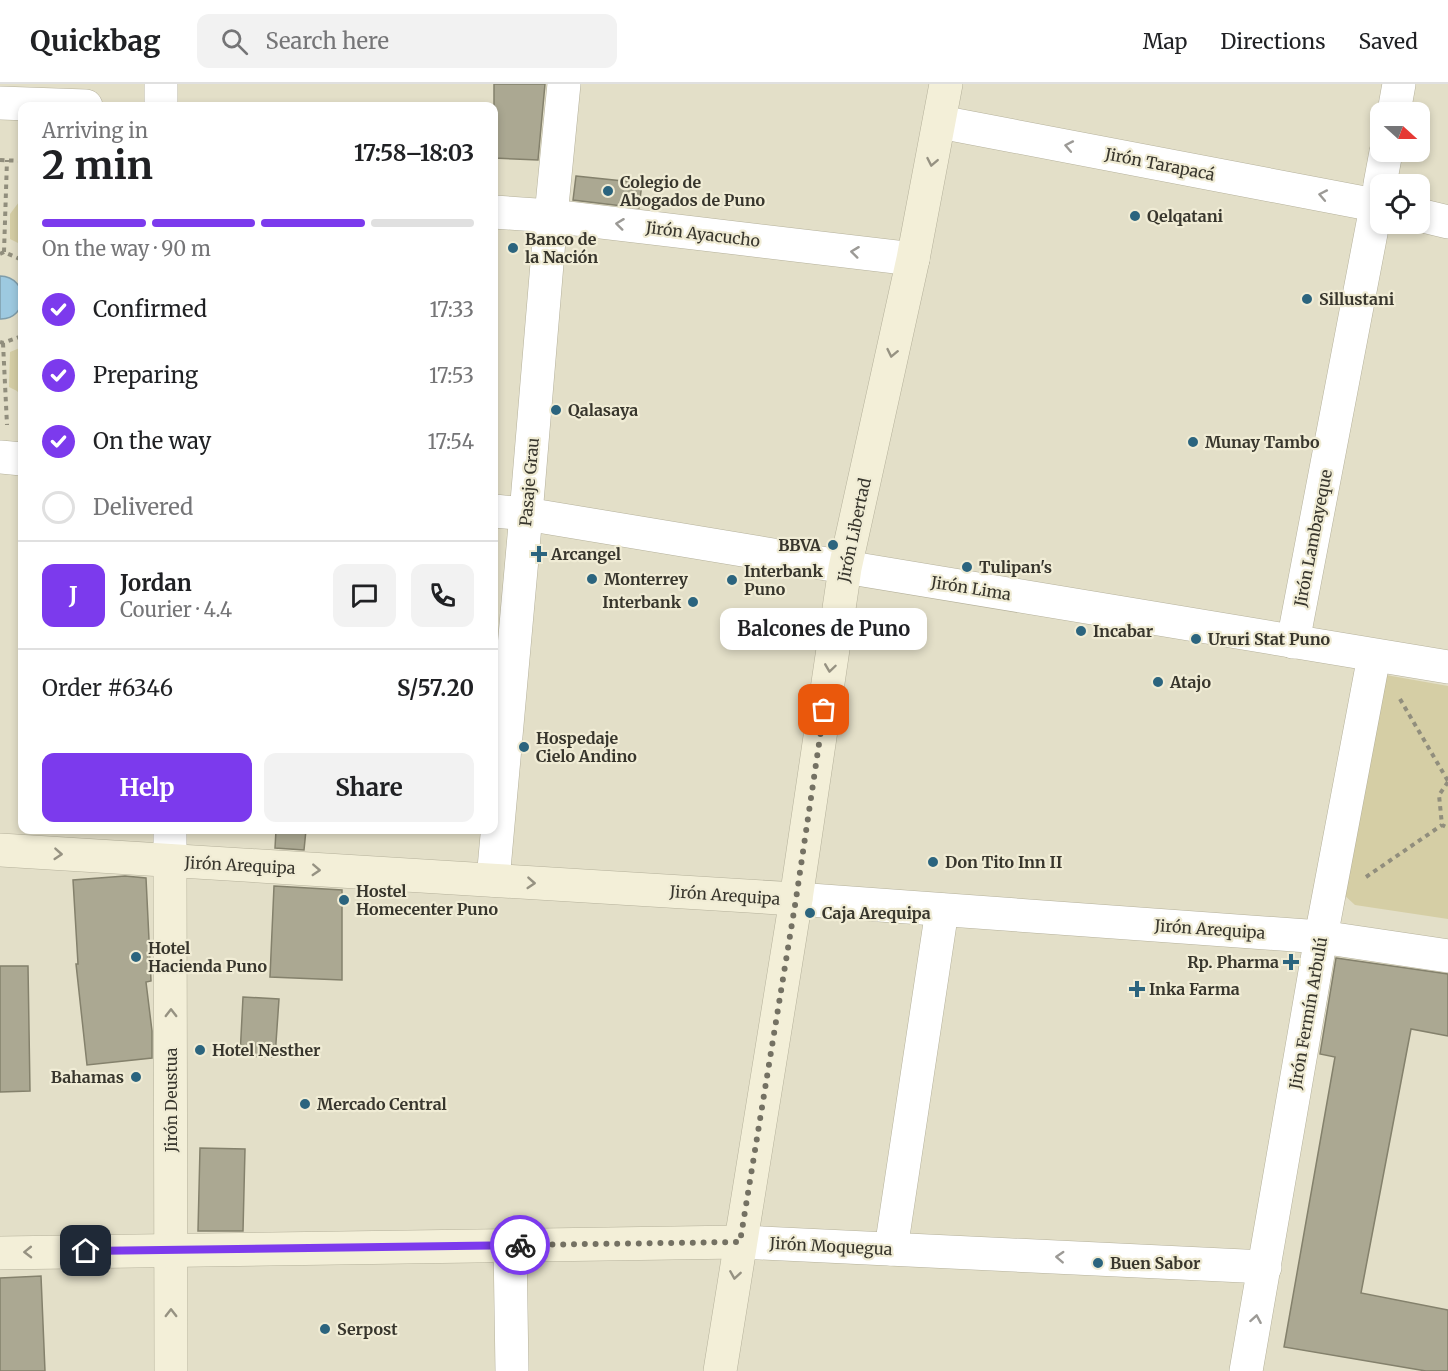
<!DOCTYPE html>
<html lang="en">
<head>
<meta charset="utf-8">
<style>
  :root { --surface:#fff; --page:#f2f2f2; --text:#202124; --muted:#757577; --line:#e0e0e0; --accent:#7c3aed }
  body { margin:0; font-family:Merriweather,serif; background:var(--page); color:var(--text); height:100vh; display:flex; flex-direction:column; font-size:22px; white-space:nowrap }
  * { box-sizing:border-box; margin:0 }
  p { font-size:20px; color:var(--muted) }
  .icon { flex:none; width:33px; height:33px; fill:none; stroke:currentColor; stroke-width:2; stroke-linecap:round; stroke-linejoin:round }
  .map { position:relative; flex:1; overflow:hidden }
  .details { position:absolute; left:18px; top:18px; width:480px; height:732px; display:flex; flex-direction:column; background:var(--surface); border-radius:12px; box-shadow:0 3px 9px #0003 }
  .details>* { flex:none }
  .needle { width:39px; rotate:111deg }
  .controls { position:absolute; left:1370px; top:18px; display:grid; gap:12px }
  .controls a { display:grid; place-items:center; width:60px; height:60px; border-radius:12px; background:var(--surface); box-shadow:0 3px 9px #0003; font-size:30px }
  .pin { position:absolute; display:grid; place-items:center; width:51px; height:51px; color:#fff; margin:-26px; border-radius:12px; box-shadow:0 3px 9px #0006 }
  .courier { position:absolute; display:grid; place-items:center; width:60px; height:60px; margin:-30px; border:4px solid #7c3aed; border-radius:50%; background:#fff; color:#222; box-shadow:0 2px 8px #0007 }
  .bubble { position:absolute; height:42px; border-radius:12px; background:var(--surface); box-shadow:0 3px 9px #0003; font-size:20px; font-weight:700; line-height:42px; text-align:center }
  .overview em { font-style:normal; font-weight:700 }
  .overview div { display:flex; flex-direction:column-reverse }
  .overview { display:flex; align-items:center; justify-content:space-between; height:102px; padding:0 24px }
  h1 { font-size:39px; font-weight:700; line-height:45px }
  .bar { display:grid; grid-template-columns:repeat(4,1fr); gap:9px 6px; align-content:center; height:72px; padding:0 24px }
  .bar i { height:8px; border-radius:4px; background:var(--line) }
  .bar .selected { background:var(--accent) }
  .bar p { grid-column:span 4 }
  .line { display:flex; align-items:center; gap:15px; padding:0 24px; border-top:2px solid var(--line) }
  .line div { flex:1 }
  .round { display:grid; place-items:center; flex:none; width:63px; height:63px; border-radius:12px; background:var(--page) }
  ol { padding:0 24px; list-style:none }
  li { display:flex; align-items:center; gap:18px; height:66px }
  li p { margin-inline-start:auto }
  li .icon { padding:6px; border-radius:50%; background:var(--accent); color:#fff; stroke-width:4 }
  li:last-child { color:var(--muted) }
  li i { width:33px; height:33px; border:3px solid var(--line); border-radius:50% }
  .primary-button { display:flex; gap:12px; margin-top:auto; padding:12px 24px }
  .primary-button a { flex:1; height:69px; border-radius:12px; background:var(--accent); color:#fff; font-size:24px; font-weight:700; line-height:69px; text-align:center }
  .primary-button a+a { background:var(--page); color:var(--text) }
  header { display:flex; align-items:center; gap:36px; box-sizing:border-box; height:84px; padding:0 30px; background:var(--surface); border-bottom:2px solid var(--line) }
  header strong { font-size:28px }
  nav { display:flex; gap:33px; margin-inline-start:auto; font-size:21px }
  .search { width:420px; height:54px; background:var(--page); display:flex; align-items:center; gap:15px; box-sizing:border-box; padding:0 21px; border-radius:12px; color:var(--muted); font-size:22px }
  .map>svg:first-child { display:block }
</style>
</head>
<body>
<header>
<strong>Quickbag</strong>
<div class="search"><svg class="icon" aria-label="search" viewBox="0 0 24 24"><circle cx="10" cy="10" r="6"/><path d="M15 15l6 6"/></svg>Search here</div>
<nav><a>Map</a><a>Directions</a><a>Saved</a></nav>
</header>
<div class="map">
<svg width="1448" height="1287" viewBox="0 0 1448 1287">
  <rect width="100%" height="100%" fill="#e3dfc8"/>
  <g fill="#d5cea5">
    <path d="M22 114V161L10 155V130Z"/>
    <path d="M22 263V313L17 307 9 303 10 268Z"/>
    <path d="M1386 591 1448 602V835L1355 821 1342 809Z"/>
  </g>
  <path fill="#9dc9e0" stroke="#7f9daa" stroke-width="1.5" d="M0 192C30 193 29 236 0 235Z"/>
  <g fill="#aba892" stroke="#84816c" stroke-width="1.5">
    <path d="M494 0H545L538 76 494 74Z"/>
    <path d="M576 92 642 99 639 124 573 116Z"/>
    <path d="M276 746H306L304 766 275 764Z"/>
    <path d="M125 792 146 794 151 897 146 898 152 947V974L87 981 76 880H78L73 796Z"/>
    <path d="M274 802 342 806V896L270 893Z"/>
    <path d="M1336 874 1448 890V952L1411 945 1361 1209 1448 1226V1287H1426L1284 1263 1335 973 1320 970Z"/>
    <path d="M0 882H28L30 1007 0 1008Z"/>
    <path d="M243 913 279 915 275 973 240 972Z"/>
    <path d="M200 1064 245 1065 243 1147H198Z"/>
    <path d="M41 1192 45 1287H0V1194Z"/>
  </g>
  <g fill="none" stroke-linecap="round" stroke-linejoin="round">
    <defs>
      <g id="street">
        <path d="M161 0V22"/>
        <path d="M0 19 86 22"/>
        <path d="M1394 28 1399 0"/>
        <path d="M940 38 1380 122"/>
        <path d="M1380 100 1386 68"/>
        <path d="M494 128 551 132 913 175"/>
        <path d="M1419 131 1448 138"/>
        <path d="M0 373 22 375"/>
        <path d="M494 427 526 430 1448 583"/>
        <path d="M1293 558 1380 102"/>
        <path d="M170 746V777"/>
        <path d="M493 796 526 430 551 132 564 0"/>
        <path d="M796 815 1321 853 1448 872"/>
        <path d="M740 1158 1265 1183"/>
        <path d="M510 1161 512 1287"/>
        <path d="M891 1165 942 826"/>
        <path d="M1246 1287 1321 853 1374 572"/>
      </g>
      <g id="secondary">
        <path d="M0 766 796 815"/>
        <path d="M170 777 171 1287"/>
        <path d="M0 1169 740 1158"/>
        <path d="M720 1287 796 815 845 484 913 175 946 0"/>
      </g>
    </defs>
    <use href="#street" stroke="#b5b19b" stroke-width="34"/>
    <use href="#secondary" stroke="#b5b19b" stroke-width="34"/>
    <g stroke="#918e7d" stroke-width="4" stroke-dasharray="4.5 4.5" stroke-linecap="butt">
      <path d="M0 76 22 77"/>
      <path d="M4 168 7 76"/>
      <path d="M0 170 4 168 22 176"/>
      <path d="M0 258 3 259 22 252"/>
      <path d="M3 259 7 341"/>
      <path d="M1400 615 1448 697"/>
      <path d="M1448 698 1439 711 1442 741 1448 744"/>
      <path d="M1366 793 1442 741"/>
    </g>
    <use href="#street" stroke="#fff" stroke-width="33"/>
    <use href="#secondary" stroke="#f3efd8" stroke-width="33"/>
  </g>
  <defs><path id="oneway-chevron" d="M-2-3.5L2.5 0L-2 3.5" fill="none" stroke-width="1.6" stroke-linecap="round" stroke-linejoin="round" transform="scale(1.5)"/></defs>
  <g stroke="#9c9a96">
    <use href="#oneway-chevron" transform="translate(1069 62) rotate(-169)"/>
    <use href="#oneway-chevron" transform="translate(1323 111) rotate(-169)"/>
    <use href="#oneway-chevron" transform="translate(620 140) rotate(-173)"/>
    <use href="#oneway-chevron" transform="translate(855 168) rotate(-173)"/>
    <use href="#oneway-chevron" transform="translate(1060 1173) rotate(-177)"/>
    <use href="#oneway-chevron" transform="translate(1256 1235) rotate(-80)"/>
  </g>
  <g stroke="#969282">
    <use href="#oneway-chevron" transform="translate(932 78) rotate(101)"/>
    <use href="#oneway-chevron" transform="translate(892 269) rotate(102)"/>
    <use href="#oneway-chevron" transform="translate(830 584) rotate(98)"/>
    <use href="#oneway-chevron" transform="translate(58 770) rotate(4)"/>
    <use href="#oneway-chevron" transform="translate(316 786) rotate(3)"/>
    <use href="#oneway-chevron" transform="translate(531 799) rotate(4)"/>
    <use href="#oneway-chevron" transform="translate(171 929) rotate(-90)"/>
    <use href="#oneway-chevron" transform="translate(28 1168) rotate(179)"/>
    <use href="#oneway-chevron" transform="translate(735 1191) rotate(99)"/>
    <use href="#oneway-chevron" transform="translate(171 1229) rotate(-90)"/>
  </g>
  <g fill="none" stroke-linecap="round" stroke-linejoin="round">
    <path stroke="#747163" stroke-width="6" stroke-dasharray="0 10.8" d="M520 1161 740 1158 796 815 824 626"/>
    <path stroke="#7c3aed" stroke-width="8" d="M86 1167 520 1161"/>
  </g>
  <g fill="#2b647e" stroke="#f0ecd5" stroke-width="2">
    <circle cx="608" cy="107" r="6"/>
    <circle cx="1135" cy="132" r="6"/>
    <circle cx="513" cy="164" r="6"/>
    <circle cx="1307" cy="215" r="6"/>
    <circle cx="556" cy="326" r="6"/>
    <circle cx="1193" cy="358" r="6"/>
    <circle cx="833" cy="461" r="6"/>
    <path d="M536 461h6v6h6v6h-6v6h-6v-6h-6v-6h6z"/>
    <circle cx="967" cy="483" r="6"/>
    <circle cx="592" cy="495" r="6"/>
    <circle cx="732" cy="496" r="6"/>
    <circle cx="693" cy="518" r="6"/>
    <circle cx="1081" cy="547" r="6"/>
    <circle cx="1196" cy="555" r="6"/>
    <circle cx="1158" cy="598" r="6"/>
    <circle cx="524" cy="663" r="6"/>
    <circle cx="933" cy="778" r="6"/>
    <circle cx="344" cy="816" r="6"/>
    <circle cx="810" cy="829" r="6"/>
    <circle cx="136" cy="873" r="6"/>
    <path d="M1288 869h6v6h6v6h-6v6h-6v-6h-6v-6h6z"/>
    <path d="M1134 896h6v6h6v6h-6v6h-6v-6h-6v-6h6z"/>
    <circle cx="200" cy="966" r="6"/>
    <circle cx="136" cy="993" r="6"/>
    <circle cx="305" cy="1020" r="6"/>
    <circle cx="1098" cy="1179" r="6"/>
    <circle cx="325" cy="1245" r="6"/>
  </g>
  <g text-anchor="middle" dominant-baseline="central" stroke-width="4.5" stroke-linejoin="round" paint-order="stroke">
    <g font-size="16" fill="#38362d" stroke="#f0ecd5">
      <text transform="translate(1160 80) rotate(11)">Jirón Tarapacá</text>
      <text transform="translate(703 150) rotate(7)">Jirón Ayacucho</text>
      <text transform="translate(529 398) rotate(-85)">Pasaje Grau</text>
      <text transform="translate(854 446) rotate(-78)">Jirón Libertad</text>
      <text transform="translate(1313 454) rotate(-79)">Jirón Lambayeque</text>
      <text transform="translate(971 504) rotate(9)">Jirón Lima</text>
      <text transform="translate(240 781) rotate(3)">Jirón Arequipa</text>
      <text transform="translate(725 811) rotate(4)">Jirón Arequipa</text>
      <text transform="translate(1210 845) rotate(4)">Jirón Arequipa</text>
      <text transform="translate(1308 929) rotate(-80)">Jirón Fermín Arbulú</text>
      <text transform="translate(171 1016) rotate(-90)">Jirón Deustua</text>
      <text transform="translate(831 1162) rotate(3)">Jirón Moquegua</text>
    </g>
    <g font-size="16" font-weight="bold" fill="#38362d" stroke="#f0ecd5" text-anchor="start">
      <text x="620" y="98">Colegio de<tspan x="620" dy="18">Abogados de Puno</tspan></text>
      <text x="1147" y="132">Qelqatani</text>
      <text x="525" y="155">Banco de<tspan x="525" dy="18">la Nación</tspan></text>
      <text x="1319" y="215">Sillustani</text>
      <text x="568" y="326">Qalasaya</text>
      <text x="1205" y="358">Munay Tambo</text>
      <text x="821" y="461" text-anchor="end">BBVA</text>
      <text x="551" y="470">Arcangel</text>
      <text x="979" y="483">Tulipan's</text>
      <text x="744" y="487">Interbank<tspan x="744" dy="18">Puno</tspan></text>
      <text x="604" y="495">Monterrey</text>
      <text x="681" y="518" text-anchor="end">Interbank</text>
      <text x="1093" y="547">Incabar</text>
      <text x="1208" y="555">Ururi Stat Puno</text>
      <text x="1170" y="598">Atajo</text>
      <text x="536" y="654">Hospedaje<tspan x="536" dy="18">Cielo Andino</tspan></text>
      <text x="945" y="778">Don Tito Inn II</text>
      <text x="356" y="807">Hostel<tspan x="356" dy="18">Homecenter Puno</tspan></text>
      <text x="822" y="829">Caja Arequipa</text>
      <text x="148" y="864">Hotel<tspan x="148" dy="18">Hacienda Puno</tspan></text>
      <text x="1279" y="878" text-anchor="end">Rp. Pharma</text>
      <text x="1149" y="905">Inka Farma</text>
      <text x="212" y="966">Hotel Nesther</text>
      <text x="124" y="993" text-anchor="end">Bahamas</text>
      <text x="317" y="1020">Mercado Central</text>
      <text x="1110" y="1179">Buen Sabor</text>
      <text x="337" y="1245">Serpost</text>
    </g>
  </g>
</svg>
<div class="controls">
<a><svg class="needle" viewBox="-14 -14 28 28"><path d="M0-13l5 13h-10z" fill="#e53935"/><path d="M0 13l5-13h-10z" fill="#757577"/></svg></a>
<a><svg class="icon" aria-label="locate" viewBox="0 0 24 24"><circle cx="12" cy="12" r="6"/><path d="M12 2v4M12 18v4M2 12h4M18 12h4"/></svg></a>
</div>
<div class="pin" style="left:824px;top:626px;background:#ea580c"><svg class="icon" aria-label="bag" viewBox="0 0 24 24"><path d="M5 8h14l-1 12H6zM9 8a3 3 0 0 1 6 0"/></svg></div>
<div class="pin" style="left:86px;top:1167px;background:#1f2937"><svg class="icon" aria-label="home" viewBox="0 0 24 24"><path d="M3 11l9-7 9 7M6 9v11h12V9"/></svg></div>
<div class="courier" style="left:520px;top:1161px"><svg class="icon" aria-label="bike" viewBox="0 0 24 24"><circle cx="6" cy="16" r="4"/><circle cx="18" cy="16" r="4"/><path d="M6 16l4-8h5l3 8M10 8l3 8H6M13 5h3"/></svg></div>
<div class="bubble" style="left:720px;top:524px;width:207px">Balcones de Puno</div>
<section class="details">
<div class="overview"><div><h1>2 min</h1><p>Arriving in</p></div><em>17:58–18:03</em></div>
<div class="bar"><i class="selected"></i><i class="selected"></i><i class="selected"></i><i></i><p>On the way · 90 m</p></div>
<ol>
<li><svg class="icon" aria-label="check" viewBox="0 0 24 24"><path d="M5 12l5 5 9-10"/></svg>Confirmed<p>17:33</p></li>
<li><svg class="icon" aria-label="check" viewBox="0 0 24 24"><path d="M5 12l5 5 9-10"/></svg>Preparing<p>17:53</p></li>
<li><svg class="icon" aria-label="check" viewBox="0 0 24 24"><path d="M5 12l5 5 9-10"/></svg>On the way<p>17:54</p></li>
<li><i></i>Delivered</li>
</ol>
<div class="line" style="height:108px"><b class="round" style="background:var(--accent);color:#fff">J</b><div><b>Jordan</b><p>Courier · 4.4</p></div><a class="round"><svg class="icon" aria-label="chat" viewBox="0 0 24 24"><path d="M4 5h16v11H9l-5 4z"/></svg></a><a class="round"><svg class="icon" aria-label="phone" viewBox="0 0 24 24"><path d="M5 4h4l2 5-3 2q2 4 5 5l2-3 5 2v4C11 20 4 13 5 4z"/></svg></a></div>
<div class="line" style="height:78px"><div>Order #6346</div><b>S/57.20</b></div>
<div class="primary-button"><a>Help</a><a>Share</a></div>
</section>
</div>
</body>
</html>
